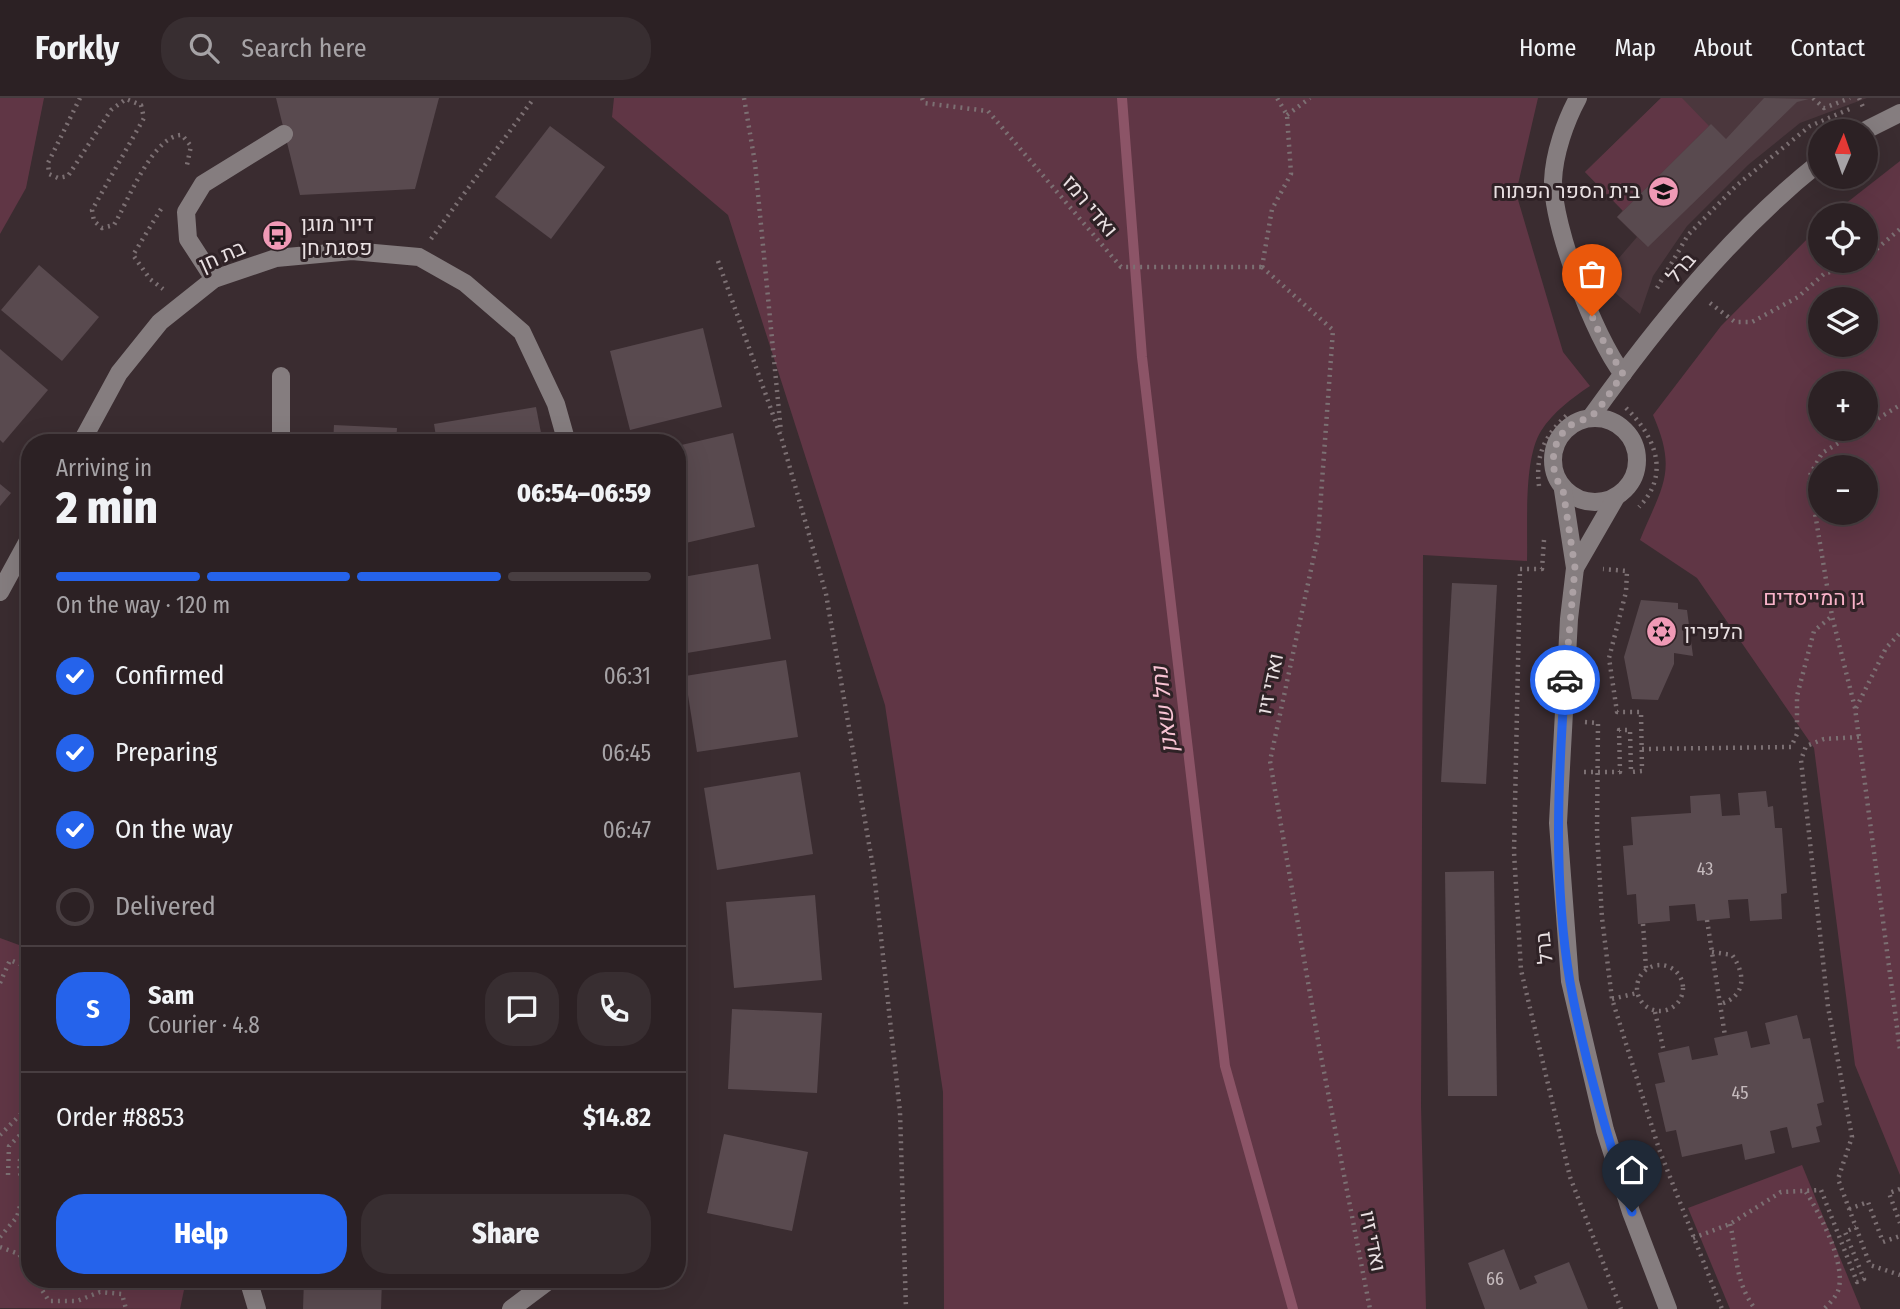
<!DOCTYPE html>
<html lang="en">
<head>
<meta charset="utf-8">
<style>
  :root { --surface:#2c2124; --page:#382e31; --text:#f1f3f6; --muted:#a6a3a6; --line:#483e41; --accent:#2563eb }
  body { margin:0; font-family:"Fira Sans Condensed",Heebo,sans-serif; background:var(--page); color:var(--text); height:100vh; display:flex; flex-direction:column; font-size:26px; white-space:nowrap }
  * { box-sizing:border-box; margin:0 }
  p { font-size:23px; color:var(--muted) }
  .icon { flex:none; width:38px; height:38px; fill:none; stroke:currentColor; stroke-width:2; stroke-linecap:round; stroke-linejoin:round }
  .map { position:relative; flex:1; overflow:hidden }
  .details { position:absolute; left:21px; top:336px; width:665px; height:854px; display:flex; flex-direction:column; background:var(--surface); border-radius:28px; box-shadow:0 7px 28px #0002,0 0 0 2px var(--line) }
  .details>* { flex:none }
  .needle { width:46px; rotate:2deg }
  .controls { position:absolute; left:1808px; top:21px; display:grid; gap:14px }
  .controls a { display:grid; place-items:center; width:70px; height:70px; border-radius:50%; background:var(--surface); box-shadow:0 7px 28px #0002,0 0 0 2px var(--line); font-size:35px }
  .pin { position:absolute; display:grid; place-items:center; width:60px; height:60px; color:#fff; margin:-72px -30px; border-radius:50% 50% 50% 0; rotate:-45deg; box-shadow:0 0 7px #0007 }
  .pin .icon { rotate:45deg }
  .courier { position:absolute; display:grid; place-items:center; width:70px; height:70px; margin:-35px; border:5px solid #2563eb; border-radius:50%; background:#fff; color:#222; box-shadow:0 2px 9px #0007 }
  .summary em { font-style:normal; font-weight:800 }
  .summary div { display:flex; flex-direction:column-reverse }
  .summary { display:flex; align-items:center; justify-content:space-between; height:119px; padding:0 35px }
  h1 { font-size:46px; font-weight:800; line-height:52px }
  .bar { display:grid; grid-template-columns:repeat(4,1fr); gap:10px 7px; align-content:center; height:84px; padding:0 35px }
  .bar i { height:9px; border-radius:5px; background:var(--line) }
  .bar .selected { background:var(--accent) }
  .bar p { grid-column:span 4 }
  .line { display:flex; align-items:center; gap:18px; padding:0 35px; border-top:2px solid var(--line) }
  .line div { flex:1 }
  .round { display:grid; place-items:center; flex:none; width:74px; height:74px; border-radius:28px; background:var(--page) }
  ol { padding:0 35px; list-style:none }
  li { display:flex; align-items:center; gap:21px; height:77px }
  li p { margin-inline-start:auto }
  li .icon { padding:7px; border-radius:50%; background:var(--accent); color:#fff; stroke-width:4 }
  li:last-child { color:var(--muted) }
  li i { width:38px; height:38px; border:4px solid var(--line); border-radius:50% }
  .cta { display:flex; gap:14px; margin-top:auto; padding:14px 35px }
  .cta a { flex:1; height:80px; border-radius:28px; background:var(--accent); color:#fff; font-size:28px; font-weight:800; line-height:80px; text-align:center }
  .cta a+a { background:var(--page); color:var(--text) }
  header { display:flex; align-items:center; gap:42px; box-sizing:border-box; height:98px; padding:0 35px; background:var(--surface); border-bottom:2px solid var(--line) }
  header strong { font-size:33px }
  nav { display:flex; gap:38px; margin-inline-start:auto; font-size:24px }
  .search { width:490px; height:63px; background:var(--page); display:flex; align-items:center; gap:18px; box-sizing:border-box; padding:0 24px; border-radius:28px; color:var(--muted); font-size:26px }
  .map>svg:first-child { display:block }
</style>
</head>
<body>
<header>
<strong>Forkly</strong>
<div class="search"><svg class="icon" aria-label="search" viewBox="0 0 24 24"><circle cx="10" cy="10" r="6"/><path d="M15 15l6 6"/></svg>Search here</div>
<nav><a>Home</a><a>Map</a><a>About</a><a>Contact</a></nav>
</header>
<div class="map">
<svg width="1900" height="1211" viewBox="0 0 1900 1211">
  <rect width="100%" height="100%" fill="#3a2c30"/>
  <path fill="#4b373d" d="M1661 0H1867L1800 25 1748 67 1687 128 1653 178 1640 216 1600 182 1637 139 1617 119 1623 112 1585 74Z"/>
  <g fill="#603645" fill-rule="evenodd">
    <path d="M0 0H44L26 90 0 136Z"/>
    <path d="M614 0H1538L1516 95 1563 254 1590 288C1572 300 1553 314 1541 333 1523 362 1528 428 1527 463L1423 457 1421 1008 1426 1211H944L943 994 885 607 728 117 612 19Z"/>
    <path d="M1661 0H1682L1709 28 1623 113 1585 74Z"/>
    <path d="M1900 63V1077L1855 967 1814 650 1697 480 1640 442C1662 388 1678 374 1653 317L1721 228 1820 128V163H1866V117H1831ZM1866 201V247H1820V201ZM1866 285V331H1820V285ZM1866 369V415H1820V369Z"/>
    <path d="M0 840 30 851V1181H108L185 1187 180 1211 0 1210Z"/>
    <path d="M1802 1067 1861 1211H1730L1688 1110Z"/>
  </g>
  <g fill="none" stroke-linecap="round" stroke-linejoin="round">
    <path stroke="#8c5467" stroke-width="10" d="M1122 0 1142 259 1225 968 1293 1211"/>
  </g>
  <g fill="#594a4f">
    <path d="M276 0H439L415 91 300 97Z"/>
    <path d="M1764 0 1809 1 1797 4 1648 149 1617 119 1711 26 1726 41Z"/>
    <path d="M550 28 605 69 551 141 495 99Z"/>
    <path d="M39 167 99 219 62 263 1 212Z"/>
    <path d="M703 230 722 309 630 332 610 253Z"/>
    <path d="M0 251 48 292 3 345 0 342Z"/>
    <path d="M536 309 543 345H437L434 326Z"/>
    <path d="M334 327 397 330 396 345H333Z"/>
    <path d="M733 335 755 429 677 447V348Z"/>
    <path d="M0 386 11 395 0 408Z"/>
    <path d="M758 466 771 541 687 555 677 480Z"/>
    <path d="M1452 485 1497 487 1486 686 1441 684Z"/>
    <path d="M1641 502 1678 505V511L1687 512 1693 558 1674 555V566L1658 602 1632 601 1624 559Z"/>
    <path d="M786 562 798 639 697 654 685 578Z"/>
    <path d="M800 674 813 756 717 772 704 690Z"/>
    <path d="M1766 693 1768 709 1773 708 1775 730H1782L1787 795 1781 796 1782 821 1750 823 1748 801 1728 802 1730 820 1697 823 1695 806 1669 808 1670 823 1638 826 1636 796 1627 797 1623 748 1633 747 1631 719 1691 715 1690 698 1720 696 1722 718 1740 717 1738 695Z"/>
    <path d="M1494 773 1497 998H1448L1445 774Z"/>
    <path d="M815 797 822 882 734 890 726 804Z"/>
    <path d="M732 911 822 915 817 995 728 991Z"/>
    <path d="M1797 917 1803 941 1810 940 1824 1004 1817 1006 1822 1027 1816 1029 1820 1044 1792 1050 1787 1029 1770 1033 1775 1055 1745 1062 1742 1046 1682 1059 1676 1032 1666 1034 1655 986 1665 984 1658 955 1689 948 1692 962 1718 957 1714 940 1747 933 1751 950 1770 946 1765 925Z"/>
    <path d="M724 1036 808 1054 792 1133 707 1115Z"/>
    <path d="M1504 1151 1520 1192 1537 1185 1534 1178 1569 1164 1588 1211H1485L1468 1165Z"/>
    <path d="M304 1181H382L381 1211H303Z"/>
  </g>
  <g fill="none" stroke-linecap="round" stroke-linejoin="round">
    <g stroke="#7c7073" stroke-width="4.5" stroke-dasharray="2 5" stroke-linecap="butt">
      <path d="M80 0 48 65 49 76 58 80 68 78 111 12 126 1 141 7 144 20 92 112 94 123 102 130 114 127C128 103 153 37 182 37L191 48 187 67"/>
      <path d="M744 0 755 65 781 334"/>
      <path d="M922 0 924 5 988 13 1121 169H1262"/>
      <path d="M1813 0 1824 10 1850 0"/>
      <path d="M1859 0 1863 9"/>
      <path d="M1287 17 1310 0"/>
      <path d="M161 111 133 157 150 181 163 191"/>
      <path d="M431 141 534 0"/>
      <path d="M1866 160 1900 131"/>
      <path d="M718 163 782 342 826 496 874 775 900 1014 906 1211"/>
      <path d="M1262 169 1333 232 1318 439 1270 663 1319 948 1370 1211"/>
      <path d="M1262 169 1272 111 1291 76 1287 17 1277 0"/>
      <path d="M1657 190 1688 137 1737 87 1810 28 1852 10"/>
      <path d="M1710 205 1735 224H1752L1798 199 1825 175 1848 171 1862 163"/>
      <path d="M1626 310C1655 338 1671 376 1639 409"/>
      <path d="M1866 328 1900 307"/>
      <path d="M1862 331 1822 355 1809 379 1832 518 1855 610 1900 952"/>
      <path d="M1539 388C1535 357 1545 337 1568 316"/>
      <path d="M1544 442 1542 471H1520L1514 754 1521 872 1570 1079 1621 1211"/>
      <path d="M1856 610 1886 550 1900 535"/>
      <path d="M1585 624 1598 625 1597 735 1602 820 1612 901 1659 1051 1722 1211"/>
      <path d="M1859 639 1824 641 1806 648 1801 662 1828 909 1852 1039 1838 1081 1870 1167 1900 1177"/>
      <path d="M1642 651 1791 649 1797 636V598L1814 533 1832 518"/>
      <path d="M1584 674H1620L1619 632H1630L1631 674 1642 673 1641 614H1617L1609 560 1626 494 1627 473 1603 471"/>
      <path d="M1707 822 1725 938"/>
      <path d="M1643 826 1646 870"/>
      <path d="M1712 854 1732 857C1746 876 1746 899 1720 906"/>
      <circle cx="1660" cy="890" r="23"/>
      <path d="M0 885 10 862 30 870"/>
      <path d="M1612 901 1637 895"/>
      <path d="M1655 914 1664 954"/>
      <path d="M0 1037 30 1007"/>
      <path d="M8 1077 9 1048 30 1027"/>
      <path d="M1900 1091 1889 1095 1900 1125"/>
      <path d="M1806 1094C1820 1116 1847 1167 1838 1193 1835 1200 1829 1206 1824 1211"/>
      <path d="M1849 1111 1868 1104 1883 1144 1900 1138"/>
      <path d="M1730 1126C1738 1159 1734 1182 1755 1211"/>
      <path d="M0 1139 17 1119 25 1089C16 1072 18 1056 30 1042"/>
      <path d="M1693 1140 1730 1126 1781 1094 1821 1092 1857 1184 1864 1181 1845 1134 1856 1129"/>
      <path d="M0 1149 19 1156 30 1173"/>
      <path d="M35 1181 49 1203H77L100 1194 122 1196 126 1211"/>
    </g>
    <g stroke="#857d7f" stroke-width="18">
      <path d="M1578 0C1565 24 1554 56 1553 83 1553 129 1594 239 1623 276"/>
      <path d="M1864 33 1900 15"/>
      <path d="M214 181 188 141 186 114 203 86 284 36"/>
      <path d="M281 278V345"/>
      <path d="M1591 319C1657 227 1731 135 1820 64"/>
      <circle cx="1595" cy="362" r="42"/>
      <path d="M81 345 119 275 160 224 214 181 276 160 352 153 419 159 465 185 522 234 556 306 567 345"/>
      <path d="M1563 392 1575 470 1569 521 1558 725 1570 883 1605 1032 1631 1114 1668 1211"/>
      <path d="M1575 470 1616 399"/>
      <path d="M0 494 30 439"/>
      <path d="M248 1181 257 1211"/>
      <path d="M511 1211 551 1181"/>
    </g>
  </g>
  <g fill="none" stroke-linecap="round" stroke-linejoin="round">
    <path stroke="#aca1a4" stroke-width="7" stroke-dasharray="0 12.6" d="M1565 582 1575 470 1563 392C1547 370 1551 339 1574 325 1579 322 1585 322 1590 319 1599 314 1615 286 1623 276L1601 239 1592 218"/>
    <path stroke="#2563eb" stroke-width="9" d="M1565 582C1558 682 1553 784 1570 884 1584 962 1607 1039 1632 1114"/>
  </g>
  <defs>
    <symbol id="school-disc" viewBox="-11 -11 22 22"><circle r="9.5" fill="#f09ab6" stroke="#2f2226"/><path d="M0-5L7-2L0 1L-7-2ZM-4 1L0 2.5L4 1V4Q0 6-4 4Z" fill="#111"/></symbol>
    <symbol id="bus-disc" viewBox="-11 -11 22 22"><circle r="9.5" fill="#f09ab6" stroke="#2f2226"/><path d="M-5-6H5V4H4V6H2V4H-2V6H-4V4H-5ZM-3.5-4V0h7V-4ZM-3.5 1.2v1.5H-2V1.2ZM2 1.2v1.5H3.5V1.2Z" fill="#111"/></symbol>
    <symbol id="synagogue-disc" viewBox="-11 -11 22 22"><circle r="9.5" fill="#f09ab6" stroke="#2f2226"/><path d="M0-6.5L5.6 3.2H-5.6ZM0 6.5L5.6-3.2H-5.6Z" fill="#111"/></symbol>
  </defs>
  <g fill-rule="evenodd">
    <use href="#school-disc" x="1646" y="76" width="35" height="35"/>
    <use href="#bus-disc" x="260" y="120" width="35" height="35"/>
    <use href="#synagogue-disc" x="1644" y="516" width="35" height="35"/>
  </g>
  <g text-anchor="middle" dominant-baseline="central" stroke-width="6" stroke-linejoin="round" paint-order="stroke">
    <g font-size="18" fill="#c5babd">
      <text x="1705" y="771">43</text>
      <text x="1740" y="995">45</text>
      <text x="1495" y="1181">66</text>
    </g>
    <g font-size="21" fill="#e9e0e2" stroke="#2f2226" text-anchor="start">
      <text x="1640" y="93" text-anchor="end">בית הספר הפתוח</text>
      <text x="301" y="126">דיור מוגן<tspan x="301" dy="24">פסגת חן</tspan></text>
      <text x="1684" y="534">הלפרין</text>
    </g>
    <g font-size="21" fill="#e9e0e2" stroke="#2f2226">
      <text transform="translate(1090 108) rotate(50)">ואדי רמז</text>
      <text transform="translate(222 158) rotate(-24)">בת חן</text>
      <text transform="translate(1681 170) rotate(-49)">ברל</text>
      <text transform="translate(1270 586) rotate(-78)">ואדי זיו</text>
      <text transform="translate(1544 850) rotate(-96)">ברל</text>
      <text transform="translate(1373 1143) rotate(79)">ואדי זיו</text>
    </g>
    <g font-size="21" fill="#f9b3c9" stroke="#2f2226">
      <text x="1814" y="500">גן המייסדים</text>
    </g>
    <g font-size="23" font-style="italic" fill="#f8c3d3" stroke="#2f2226">
      <text transform="translate(1164 612) rotate(-97)">נחל שאנן</text>
    </g>
  </g>
</svg>
<div class="controls">
<a><svg class="needle" viewBox="-14 -14 28 28"><path d="M0-13l5 13h-10z" fill="#e53935"/><path d="M0 13l5-13h-10z" fill="#a6a3a6"/></svg></a>
<a><svg class="icon" aria-label="locate" viewBox="0 0 24 24"><circle cx="12" cy="12" r="6"/><path d="M12 2v4M12 18v4M2 12h4M18 12h4"/></svg></a>
<a><svg class="icon" aria-label="layers" viewBox="0 0 24 24"><path d="M12 4l9 5-9 5-9-5zM3 14l9 5 9-5"/></svg></a>
<a>+</a>
<a>−</a>
</div>
<div class="pin" style="left:1592px;top:218px;background:#ea580c"><svg class="icon" aria-label="bag" viewBox="0 0 24 24"><path d="M5 8h14l-1 12H6zM9 8a3 3 0 0 1 6 0"/></svg></div>
<div class="pin" style="left:1632px;top:1114px;background:#1f2937"><svg class="icon" aria-label="home" viewBox="0 0 24 24"><path d="M3 11l9-7 9 7M6 9v11h12V9"/></svg></div>
<div class="courier" style="left:1565px;top:582px"><svg class="icon" aria-label="car" viewBox="0 0 24 24"><path d="M5 17H2v-5l4-1 3-4h7l3 4 3 1v5h-3M9 17h6M6 11h13"/><circle cx="7" cy="17" r="2"/><circle cx="17" cy="17" r="2"/></svg></div>
<section class="details">
<div class="summary"><div><h1>2 min</h1><p>Arriving in</p></div><em>06:54–06:59</em></div>
<div class="bar"><i class="selected"></i><i class="selected"></i><i class="selected"></i><i></i><p>On the way · 120 m</p></div>
<ol>
<li><svg class="icon" aria-label="check" viewBox="0 0 24 24"><path d="M5 12l5 5 9-10"/></svg>Confirmed<p>06:31</p></li>
<li><svg class="icon" aria-label="check" viewBox="0 0 24 24"><path d="M5 12l5 5 9-10"/></svg>Preparing<p>06:45</p></li>
<li><svg class="icon" aria-label="check" viewBox="0 0 24 24"><path d="M5 12l5 5 9-10"/></svg>On the way<p>06:47</p></li>
<li><i></i>Delivered</li>
</ol>
<div class="line" style="height:126px"><b class="round" style="background:var(--accent);color:#fff">S</b><div><b>Sam</b><p>Courier · 4.8</p></div><a class="round"><svg class="icon" aria-label="chat" viewBox="0 0 24 24"><path d="M4 5h16v11H9l-5 4z"/></svg></a><a class="round"><svg class="icon" aria-label="phone" viewBox="0 0 24 24"><path d="M5 4h4l2 5-3 2q2 4 5 5l2-3 5 2v4C11 20 4 13 5 4z"/></svg></a></div>
<div class="line" style="height:91px"><div>Order #8853</div><b>$14.82</b></div>
<div class="cta"><a>Help</a><a>Share</a></div>
</section>
</div>
</body>
</html>
